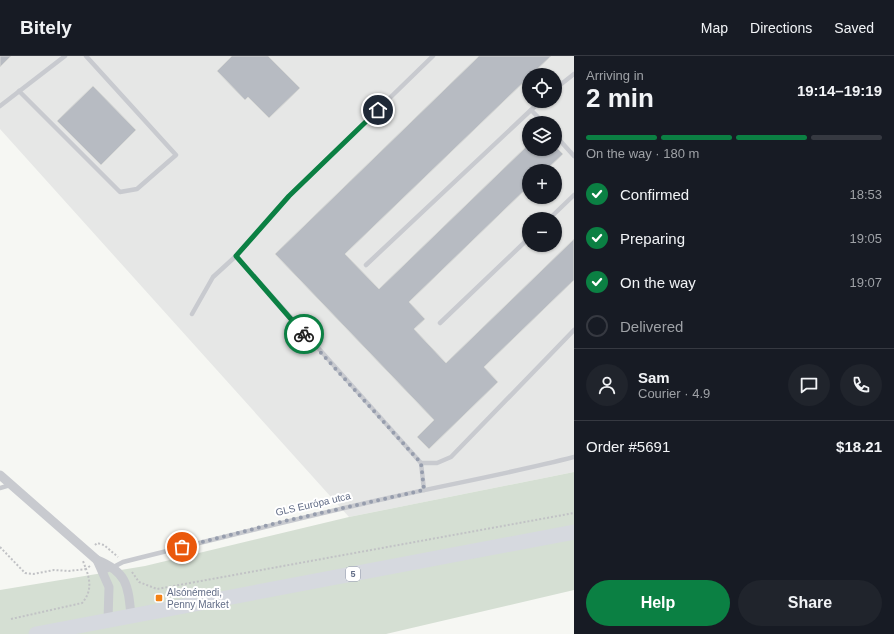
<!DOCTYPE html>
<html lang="en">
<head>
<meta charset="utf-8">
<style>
  :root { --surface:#171b24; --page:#20242c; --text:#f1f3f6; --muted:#9ea1a6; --line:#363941; --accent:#0b8043 }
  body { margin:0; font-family:Helvetica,sans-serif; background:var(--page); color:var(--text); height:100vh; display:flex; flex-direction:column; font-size:15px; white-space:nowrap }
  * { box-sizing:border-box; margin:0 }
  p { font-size:13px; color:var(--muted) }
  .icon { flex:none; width:22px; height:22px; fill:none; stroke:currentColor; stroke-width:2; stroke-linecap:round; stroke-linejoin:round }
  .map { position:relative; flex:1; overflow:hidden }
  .side { display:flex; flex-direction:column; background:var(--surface); width:320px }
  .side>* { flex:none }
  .controls { position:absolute; left:522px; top:12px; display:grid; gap:8px }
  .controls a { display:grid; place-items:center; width:40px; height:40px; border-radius:50%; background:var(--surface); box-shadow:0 1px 3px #0004; font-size:20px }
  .pin { position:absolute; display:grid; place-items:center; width:34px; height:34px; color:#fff; margin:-17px; border:2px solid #fff; border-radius:50%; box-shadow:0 1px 4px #0007 }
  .courier { position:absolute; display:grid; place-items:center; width:40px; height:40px; margin:-20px; border:3px solid #0b8043; border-radius:50%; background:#fff; color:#222; box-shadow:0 1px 5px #0007 }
  .overview em { font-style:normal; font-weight:600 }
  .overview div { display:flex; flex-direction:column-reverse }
  .overview { display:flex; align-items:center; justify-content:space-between; height:68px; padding:0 12px }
  h1 { font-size:26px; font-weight:600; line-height:30px }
  .bar { display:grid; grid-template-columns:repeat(4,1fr); gap:6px 4px; align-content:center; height:48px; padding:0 12px }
  .bar i { height:5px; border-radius:3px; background:var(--line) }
  .bar .selected { background:var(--accent) }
  .bar p { grid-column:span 4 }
  .line { display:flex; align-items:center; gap:10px; padding:0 12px; border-top:1px solid var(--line) }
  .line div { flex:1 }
  .round { display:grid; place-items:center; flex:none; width:42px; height:42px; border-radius:21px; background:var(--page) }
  ol { padding:0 12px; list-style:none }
  li { display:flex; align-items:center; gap:12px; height:44px }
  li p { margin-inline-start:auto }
  li .icon { padding:4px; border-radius:50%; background:var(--accent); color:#fff; stroke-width:4 }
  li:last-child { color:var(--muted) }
  li i { width:22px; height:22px; border:2px solid var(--line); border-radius:50% }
  .button { display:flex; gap:8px; margin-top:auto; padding:8px 12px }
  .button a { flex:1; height:46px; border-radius:24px; background:var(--accent); color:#fff; font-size:16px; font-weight:600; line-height:46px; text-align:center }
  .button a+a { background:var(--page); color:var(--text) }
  header { display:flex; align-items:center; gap:24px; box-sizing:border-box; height:56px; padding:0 20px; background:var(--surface); border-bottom:1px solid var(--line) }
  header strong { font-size:19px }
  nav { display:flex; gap:22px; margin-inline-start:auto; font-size:14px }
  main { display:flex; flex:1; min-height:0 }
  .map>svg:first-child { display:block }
</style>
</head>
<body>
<header>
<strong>Bitely</strong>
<nav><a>Map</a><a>Directions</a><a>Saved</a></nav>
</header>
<main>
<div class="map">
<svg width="574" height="578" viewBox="0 0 574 578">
  <rect width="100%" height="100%" fill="#f6f7f3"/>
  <path fill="#e6e7e6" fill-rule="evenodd" d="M0 0H574V416L349 461 0 73ZM529 19H555V45H529ZM529 67H555V93H529ZM529 115H555V141H529ZM529 163H555V189H529Z"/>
  <path fill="#d5dfd3" d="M574 416V534L386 578H0V534L145 510 349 461Z"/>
  <g fill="#b7bbc2" stroke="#d7d8d5">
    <path d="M0 0H11L0 11Z"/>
    <path d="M232 0H268L300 32 269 62 248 41 245 44 217 15Z"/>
    <path d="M479 0H551L531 19H529V21L345 198 379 233 529 88V93H555V90L563 98 545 115H529V130L409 246 425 263 414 273 446 307 574 183V224L484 311 498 326 429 393 417 381 434 364 275 198Z"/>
    <path d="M93 30 136 74 101 109 57 65Z"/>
  </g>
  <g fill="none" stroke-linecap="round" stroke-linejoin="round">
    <g stroke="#c1c2c5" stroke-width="2" stroke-dasharray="2 2" stroke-linecap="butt">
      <path d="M95 489 97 487 104 489 118 501"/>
      <path d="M0 491 25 517 33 518 54 514 69 515 86 513 83 505"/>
      <path d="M132 516 139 526 157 533 574 457"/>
      <path d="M11 563 82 547C91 537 91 526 86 513L90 510"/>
    </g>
    <g stroke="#c8cacf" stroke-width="4.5">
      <path d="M555 33 574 18"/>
      <path d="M19 35 120 136 137 133 176 99 86 0"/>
      <path d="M0 50 65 0"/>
      <path d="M531 54 541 45"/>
      <path d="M555 79 574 100"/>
      <path d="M549 163 574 139"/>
      <path d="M236 200 289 140 433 0"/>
      <path d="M366 209 531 54 544 67"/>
      <path d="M192 258 213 221 236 200 421 407 424 434"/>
      <path d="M440 267 529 182"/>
      <path d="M421 407H437L451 401 574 274"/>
      <path d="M0 432 10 429"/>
      <path d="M104 516 123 506C211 484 299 462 388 442 450 428 512 417 574 401"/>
    </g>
    <g stroke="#c8cacf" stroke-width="9">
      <path d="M0 419 97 504C127 516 128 529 131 559"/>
      <path d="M97 504 109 531 108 564"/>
    </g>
    <path stroke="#d6d9df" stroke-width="15" d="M36 578 574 476"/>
  </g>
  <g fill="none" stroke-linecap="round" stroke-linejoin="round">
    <path stroke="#969dad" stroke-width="4" stroke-dasharray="0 7.2" d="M182 491 285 465 424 434 421 407 304 278"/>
    <path stroke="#0b8043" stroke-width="5" d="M304 278 236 200 289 140 378 54"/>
  </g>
  <rect fill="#f48315" stroke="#fff" stroke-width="1.5" x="155" y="538" width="8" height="8" rx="2"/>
  <g text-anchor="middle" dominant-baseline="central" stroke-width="4" stroke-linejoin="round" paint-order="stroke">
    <rect fill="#fff" stroke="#9199ab" stroke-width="1" x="346" y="511" width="14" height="14" rx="3"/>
    <g font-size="9" font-weight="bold" fill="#626d87">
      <text x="353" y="518">5</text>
    </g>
    <g font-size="10" fill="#626d87" stroke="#fff">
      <text transform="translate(313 448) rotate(-13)">GLS Európa utca</text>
    </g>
    <g font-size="10" fill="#626d87" stroke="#fff" text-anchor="start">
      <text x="167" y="536">Alsónémedi,<tspan x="167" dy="12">Penny Market</tspan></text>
    </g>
  </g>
</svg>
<div class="controls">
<a><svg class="icon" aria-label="locate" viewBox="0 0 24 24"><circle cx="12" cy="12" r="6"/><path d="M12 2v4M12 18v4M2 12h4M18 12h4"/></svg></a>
<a><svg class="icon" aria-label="layers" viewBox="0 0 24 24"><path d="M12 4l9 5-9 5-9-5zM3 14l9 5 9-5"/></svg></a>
<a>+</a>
<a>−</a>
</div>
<div class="pin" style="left:182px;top:491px;background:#ea580c"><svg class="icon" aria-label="bag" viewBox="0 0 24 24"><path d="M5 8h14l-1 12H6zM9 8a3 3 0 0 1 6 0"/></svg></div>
<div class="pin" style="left:378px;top:54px;background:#1f2937"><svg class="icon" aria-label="home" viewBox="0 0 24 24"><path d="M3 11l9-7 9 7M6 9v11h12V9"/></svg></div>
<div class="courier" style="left:304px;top:278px"><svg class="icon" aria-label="bike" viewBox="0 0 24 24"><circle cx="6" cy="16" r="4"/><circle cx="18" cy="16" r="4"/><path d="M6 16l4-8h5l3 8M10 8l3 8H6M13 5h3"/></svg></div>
</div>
<section class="side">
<div class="overview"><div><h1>2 min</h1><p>Arriving in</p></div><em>19:14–19:19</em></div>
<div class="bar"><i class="selected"></i><i class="selected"></i><i class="selected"></i><i></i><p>On the way · 180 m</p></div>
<ol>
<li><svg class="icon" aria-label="check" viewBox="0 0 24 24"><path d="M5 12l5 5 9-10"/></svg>Confirmed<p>18:53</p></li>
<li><svg class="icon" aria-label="check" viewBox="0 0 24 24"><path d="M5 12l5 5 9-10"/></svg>Preparing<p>19:05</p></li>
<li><svg class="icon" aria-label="check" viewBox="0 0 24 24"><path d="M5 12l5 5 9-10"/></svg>On the way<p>19:07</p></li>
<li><i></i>Delivered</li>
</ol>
<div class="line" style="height:72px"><a class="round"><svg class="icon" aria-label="person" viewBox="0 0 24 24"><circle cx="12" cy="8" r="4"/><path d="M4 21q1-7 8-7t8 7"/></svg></a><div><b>Sam</b><p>Courier · 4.9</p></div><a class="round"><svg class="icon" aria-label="chat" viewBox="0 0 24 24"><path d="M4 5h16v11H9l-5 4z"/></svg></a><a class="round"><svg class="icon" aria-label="phone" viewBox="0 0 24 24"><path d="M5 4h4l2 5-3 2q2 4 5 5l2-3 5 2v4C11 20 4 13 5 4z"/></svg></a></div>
<div class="line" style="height:52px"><div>Order #5691</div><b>$18.21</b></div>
<div class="button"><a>Help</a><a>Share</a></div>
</section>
</main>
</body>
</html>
